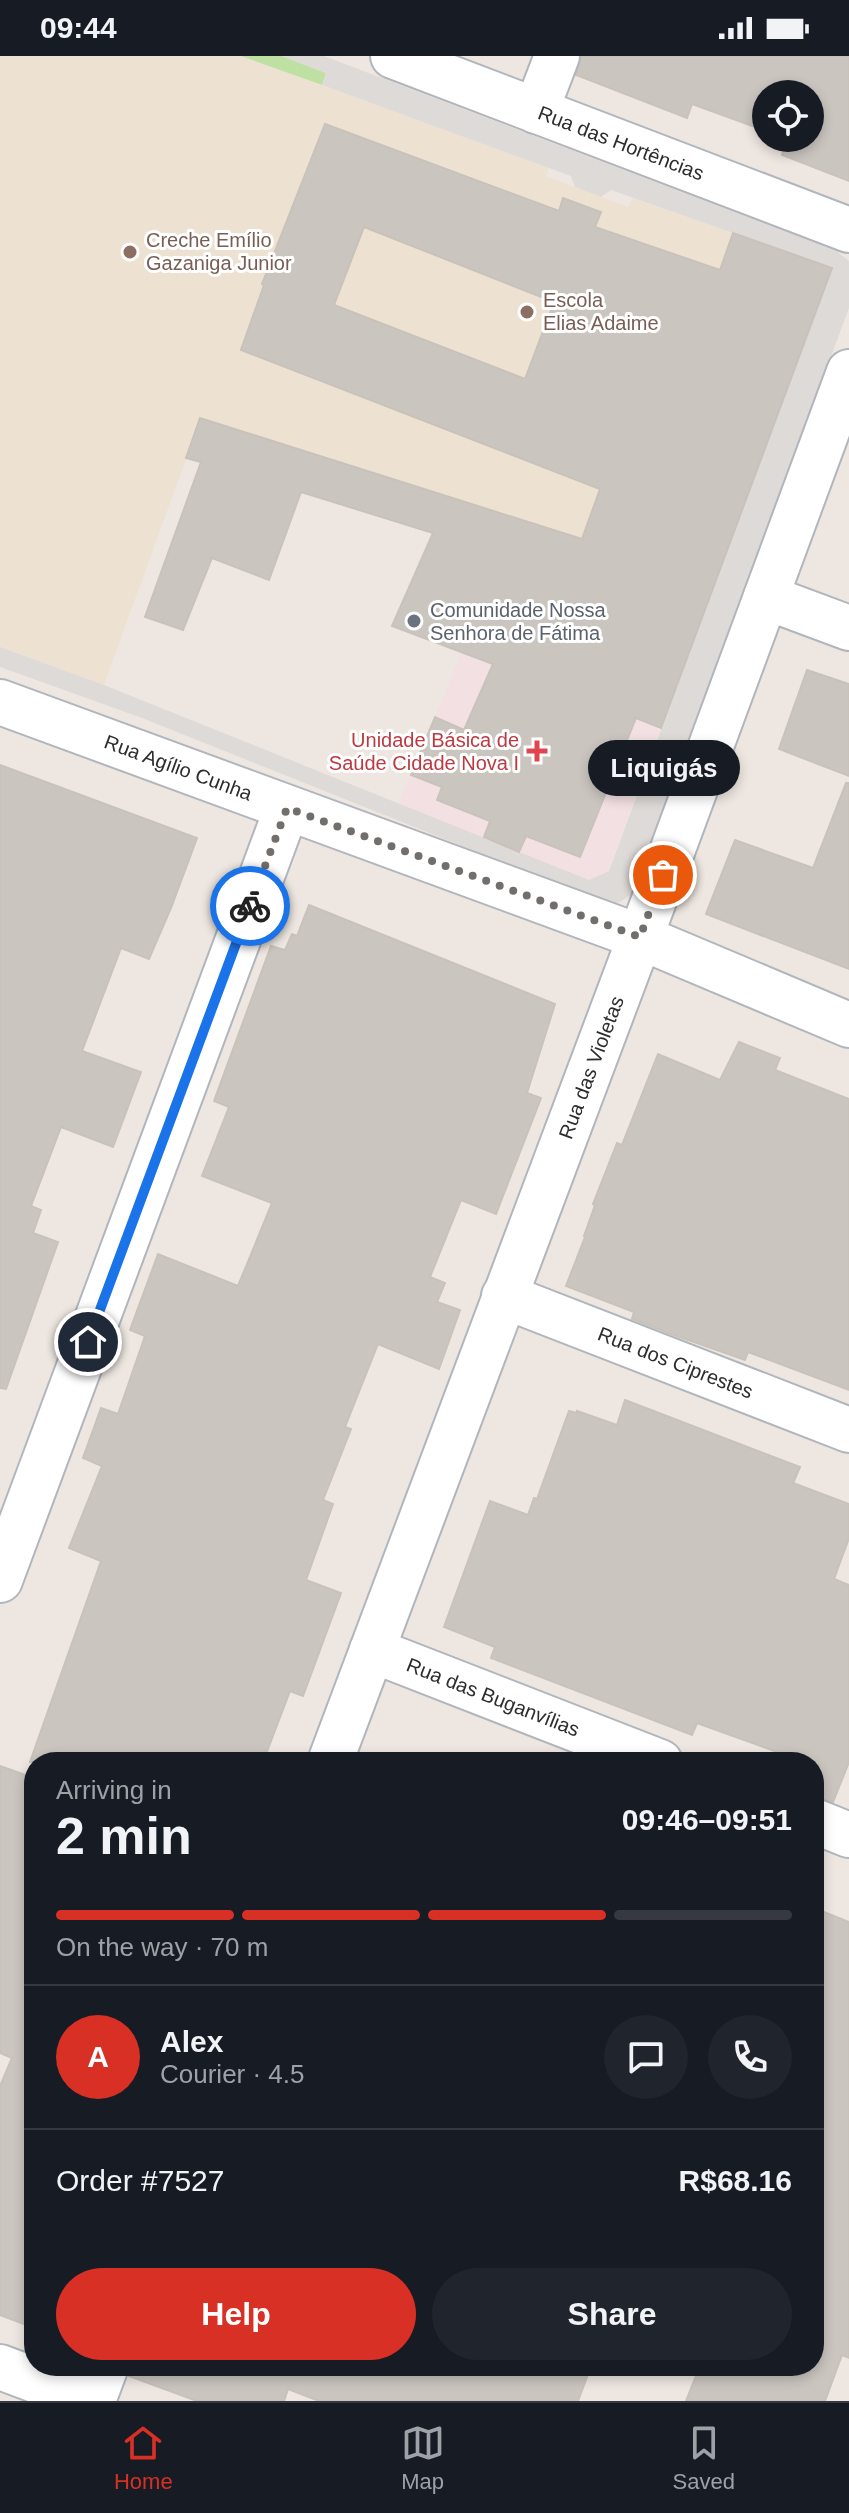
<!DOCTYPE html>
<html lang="en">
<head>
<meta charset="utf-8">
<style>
  :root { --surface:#171b24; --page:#20242c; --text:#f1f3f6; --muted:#9ea1a6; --line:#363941; --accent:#d93025 }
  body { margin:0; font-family:Arial,sans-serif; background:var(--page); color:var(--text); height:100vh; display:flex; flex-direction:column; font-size:30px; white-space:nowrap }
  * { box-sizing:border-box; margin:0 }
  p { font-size:26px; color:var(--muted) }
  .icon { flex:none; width:44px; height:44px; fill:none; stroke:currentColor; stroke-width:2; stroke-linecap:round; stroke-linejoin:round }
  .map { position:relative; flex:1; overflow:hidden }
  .side { position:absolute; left:24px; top:1696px; width:800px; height:624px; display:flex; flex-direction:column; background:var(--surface); border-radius:32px; box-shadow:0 4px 12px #0003 }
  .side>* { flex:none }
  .tools { position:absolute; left:752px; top:24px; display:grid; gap:16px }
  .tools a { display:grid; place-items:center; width:72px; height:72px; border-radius:50%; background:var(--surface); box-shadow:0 4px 12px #0003; font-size:40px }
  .pin { position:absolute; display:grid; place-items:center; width:68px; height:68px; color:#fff; margin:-34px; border:4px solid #fff; border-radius:50%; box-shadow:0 2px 8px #0007 }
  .courier { position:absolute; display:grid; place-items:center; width:80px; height:80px; margin:-40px; border:6px solid #1a73e8; border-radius:50%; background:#fff; color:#222; box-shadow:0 2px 10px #0007 }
  .bubble { position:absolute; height:56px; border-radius:28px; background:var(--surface); box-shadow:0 4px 12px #0003; font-size:26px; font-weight:600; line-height:56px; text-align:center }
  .head em { font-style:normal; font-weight:600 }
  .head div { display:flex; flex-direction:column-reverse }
  .head { display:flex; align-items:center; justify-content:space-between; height:136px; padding:0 32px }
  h1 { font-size:52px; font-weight:600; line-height:60px }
  .bar { display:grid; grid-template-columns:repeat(4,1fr); gap:12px 8px; align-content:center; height:96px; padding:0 32px }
  .bar i { height:10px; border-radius:6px; background:var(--line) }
  .bar .active { background:var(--accent) }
  .bar p { grid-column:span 4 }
  .line { display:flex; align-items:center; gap:20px; padding:0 32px; border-top:2px solid var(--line) }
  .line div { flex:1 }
  .round { display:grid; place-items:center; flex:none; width:84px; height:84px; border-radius:42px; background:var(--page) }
  .primary-button { display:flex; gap:16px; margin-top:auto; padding:16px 32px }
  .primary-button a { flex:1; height:92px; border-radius:48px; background:var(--accent); color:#fff; font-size:32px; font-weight:600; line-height:92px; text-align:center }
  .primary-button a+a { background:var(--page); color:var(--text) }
  .status { display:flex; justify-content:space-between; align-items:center; height:56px; padding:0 40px; background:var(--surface); direction:ltr }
  .status svg { height:22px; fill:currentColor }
  .dock { display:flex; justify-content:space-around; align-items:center; height:112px; border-top:2px solid var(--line); background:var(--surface); font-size:22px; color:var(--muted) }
  .dock a { display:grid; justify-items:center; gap:4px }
  .dock .active { color:var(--accent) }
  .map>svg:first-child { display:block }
</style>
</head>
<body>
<div class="status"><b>09:44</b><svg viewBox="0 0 49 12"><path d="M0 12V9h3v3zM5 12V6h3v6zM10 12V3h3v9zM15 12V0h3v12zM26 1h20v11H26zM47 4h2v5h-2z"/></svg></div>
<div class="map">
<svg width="849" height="2345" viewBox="0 0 849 2345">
  <rect width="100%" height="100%" fill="#eee7e1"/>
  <path fill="#ede2d2" d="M0 0H241L549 111 546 120 628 151 633 142 826 210 830 217 713 533 560 476 201 362 104 629 0 591Z"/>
  <path fill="#f3e0e3" d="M462 596 661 672 608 815 589 824 398 748Z"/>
  <path fill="#bee0a2" d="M241 0H282L326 17 322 29Z"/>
  <path fill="#dedad8" d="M282 0H324L836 195 849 205V252L631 839 618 847 602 846 142 662 0 611V591L104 629 589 824 609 815 830 217 826 210 611 134 601 141 575 131 571 120 322 29 326 17Z"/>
  <g fill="#cac5bf" stroke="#c9c2bb" stroke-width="2" fill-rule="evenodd">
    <path d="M581 0H849V125L782 99 786 82H810V38H766V75L692 48 687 62 576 19Z"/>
    <path d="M325 68 559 155 563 142 601 156 595 171 720 214 733 177 832 212 661 672 636 662 580 801 526 780 519 796 484 781 490 765 437 744 442 731 411 719 435 661 464 674 493 608 392 570 433 477 301 436 269 524 212 502 183 574 145 561 201 406 186 402 200 362 582 483 600 433 241 294 264 229 262 228ZM364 171 554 246 525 323 334 249Z"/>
    <path d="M807 614 849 628V720L779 693Z"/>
    <path d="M0 709 197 782 171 852 149 903 121 892 82 995 141 1016 113 1091 61 1071 31 1150 41 1154 33 1177 58 1186 6 1333 0 1332Z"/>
    <path d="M846 727H849V913L706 858 735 784 813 812Z"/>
    <path d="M309 849 555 948 527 1037 541 1042 496 1158 461 1144 430 1221 445 1227 437 1246 460 1254 439 1313 378 1288 345 1371 351 1373 323 1444 333 1448 306 1524 341 1537 303 1640 290 1635 263 1706H30L101 1505 69 1492 102 1410 83 1402 101 1352 118 1358 145 1280 130 1274 158 1198 238 1230 272 1147 202 1120 229 1051 214 1045 271 890 285 894 292 878 297 880Z"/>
    <path d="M739 986 780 1002 775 1014 849 1043V1334L748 1296 745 1304 674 1279 632 1263 634 1256 566 1230 585 1181 584 1180 595 1149 593 1148 617 1087 622 1089 658 998 720 1024Z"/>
    <path d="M625 1344 800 1411 793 1427 849 1448V1482L834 1523 849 1529V1706L833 1746 814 1741V1706H777L780 1697 697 1667 692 1679 491 1602 495 1591 444 1571 490 1445 528 1459 534 1442 537 1443 569 1355 577 1357V1355L617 1369Z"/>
    <path d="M0 1710 34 1722V2272L0 2259V2030L12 2002 0 1997Z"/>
    <path d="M814 1852 849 1866V2302L842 2299 825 2345H686L700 2310H814Z"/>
    <path d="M130 2310H591L578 2345H319L288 2333 284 2345H197L129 2320Z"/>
  </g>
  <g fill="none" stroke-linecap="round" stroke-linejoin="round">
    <defs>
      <g id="street">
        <path id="s1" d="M393 0 849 174"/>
        <path d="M536 55 557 0"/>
        <path d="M766 541 849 572"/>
        <path id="s2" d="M504 1240 849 1374"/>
        <path d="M0 1524 287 752"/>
        <path id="s3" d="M372 1594 660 1706"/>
        <path id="s4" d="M330 1706 653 847 849 316"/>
        <path d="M814 1765 849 1779"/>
        <path d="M0 2311 91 2345"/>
        <path d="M93 2345 106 2310"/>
      </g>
      <g id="secondary">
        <path id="s5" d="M0 646 640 881 849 969"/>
      </g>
    </defs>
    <use href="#street" stroke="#b1b5bc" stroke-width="48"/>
    <use href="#secondary" stroke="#b1b5bc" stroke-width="48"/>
    <use href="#street" stroke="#fff" stroke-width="44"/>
    <use href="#secondary" stroke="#fff" stroke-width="44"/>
  </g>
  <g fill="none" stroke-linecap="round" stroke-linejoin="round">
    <path stroke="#716e6c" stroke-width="8" stroke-dasharray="0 14.4" d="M250 850 287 752 640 881 663 819"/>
    <path stroke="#1a73e8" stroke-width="10" d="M88 1286 250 850"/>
  </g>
  <g fill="#8d6e63" stroke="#fff" stroke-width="3">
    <circle cx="130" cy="196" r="8"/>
    <circle cx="527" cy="256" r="8"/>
  </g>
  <circle fill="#6b7280" stroke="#fff" stroke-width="3" cx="414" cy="565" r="8"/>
  <path fill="#e0444e" stroke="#fff" stroke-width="3" d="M533 683h8v8h8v8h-8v8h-8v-8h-8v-8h8z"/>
  <g text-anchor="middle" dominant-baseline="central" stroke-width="6" stroke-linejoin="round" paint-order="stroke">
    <g font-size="20" fill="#2d2d2d" stroke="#fff">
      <text stroke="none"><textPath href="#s1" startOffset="244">Rua das Hortências</textPath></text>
      <text stroke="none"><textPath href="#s5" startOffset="190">Rua Agílio Cunha</textPath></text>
      <text stroke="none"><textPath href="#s4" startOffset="742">Rua das Violetas</textPath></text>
      <text stroke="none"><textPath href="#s2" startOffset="184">Rua dos Ciprestes</textPath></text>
      <text stroke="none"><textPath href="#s3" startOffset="130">Rua das Buganvílias</textPath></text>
    </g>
    <g font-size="20" fill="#785e54" stroke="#fff" text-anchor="start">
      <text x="146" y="184">Creche Emílio<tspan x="146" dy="23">Gazaniga Junior</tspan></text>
      <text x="543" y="244">Escola<tspan x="543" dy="23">Elias Adaime</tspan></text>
    </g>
    <g font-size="20" fill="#5b616d" stroke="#fff" text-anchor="start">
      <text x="430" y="554">Comunidade Nossa<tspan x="430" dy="23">Senhora de Fátima</tspan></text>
    </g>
    <g font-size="20" fill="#be3a42" stroke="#fff" text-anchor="end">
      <text x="519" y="684">Unidade Básica de<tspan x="519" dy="23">Saúde Cidade Nova I</tspan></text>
    </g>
  </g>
</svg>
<div class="tools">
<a><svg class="icon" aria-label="locate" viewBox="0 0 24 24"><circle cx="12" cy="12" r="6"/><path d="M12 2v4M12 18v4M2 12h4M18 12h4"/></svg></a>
</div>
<div class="pin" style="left:663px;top:819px;background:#ea580c"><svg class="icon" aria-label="bag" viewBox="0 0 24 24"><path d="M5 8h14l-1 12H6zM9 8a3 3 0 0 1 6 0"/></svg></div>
<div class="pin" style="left:88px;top:1286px;background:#1f2937"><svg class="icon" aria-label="home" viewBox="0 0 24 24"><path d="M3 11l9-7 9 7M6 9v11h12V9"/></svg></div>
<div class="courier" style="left:250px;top:850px"><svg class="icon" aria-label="bike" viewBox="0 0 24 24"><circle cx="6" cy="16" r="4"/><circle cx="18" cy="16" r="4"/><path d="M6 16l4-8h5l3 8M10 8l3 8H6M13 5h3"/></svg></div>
<div class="bubble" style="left:588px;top:684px;width:152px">Liquigás</div>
<section class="side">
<div class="head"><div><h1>2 min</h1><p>Arriving in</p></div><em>09:46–09:51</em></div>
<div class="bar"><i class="active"></i><i class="active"></i><i class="active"></i><i></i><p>On the way · 70 m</p></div>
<div class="line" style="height:144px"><b class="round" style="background:var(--accent);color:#fff">A</b><div><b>Alex</b><p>Courier · 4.5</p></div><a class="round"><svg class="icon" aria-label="chat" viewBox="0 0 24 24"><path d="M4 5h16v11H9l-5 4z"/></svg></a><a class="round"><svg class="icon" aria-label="phone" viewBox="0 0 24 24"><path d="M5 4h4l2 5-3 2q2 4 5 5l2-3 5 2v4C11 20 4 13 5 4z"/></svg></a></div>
<div class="line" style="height:104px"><div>Order #7527</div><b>R$68.16</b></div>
<div class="primary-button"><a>Help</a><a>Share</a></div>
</section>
</div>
<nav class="dock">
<a class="active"><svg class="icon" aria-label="home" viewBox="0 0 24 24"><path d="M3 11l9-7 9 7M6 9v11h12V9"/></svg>Home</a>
<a><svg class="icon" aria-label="map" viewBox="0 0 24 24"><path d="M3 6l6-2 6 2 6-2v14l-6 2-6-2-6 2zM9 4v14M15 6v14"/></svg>Map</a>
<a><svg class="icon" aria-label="saved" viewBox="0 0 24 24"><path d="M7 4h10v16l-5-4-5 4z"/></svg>Saved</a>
</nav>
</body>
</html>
